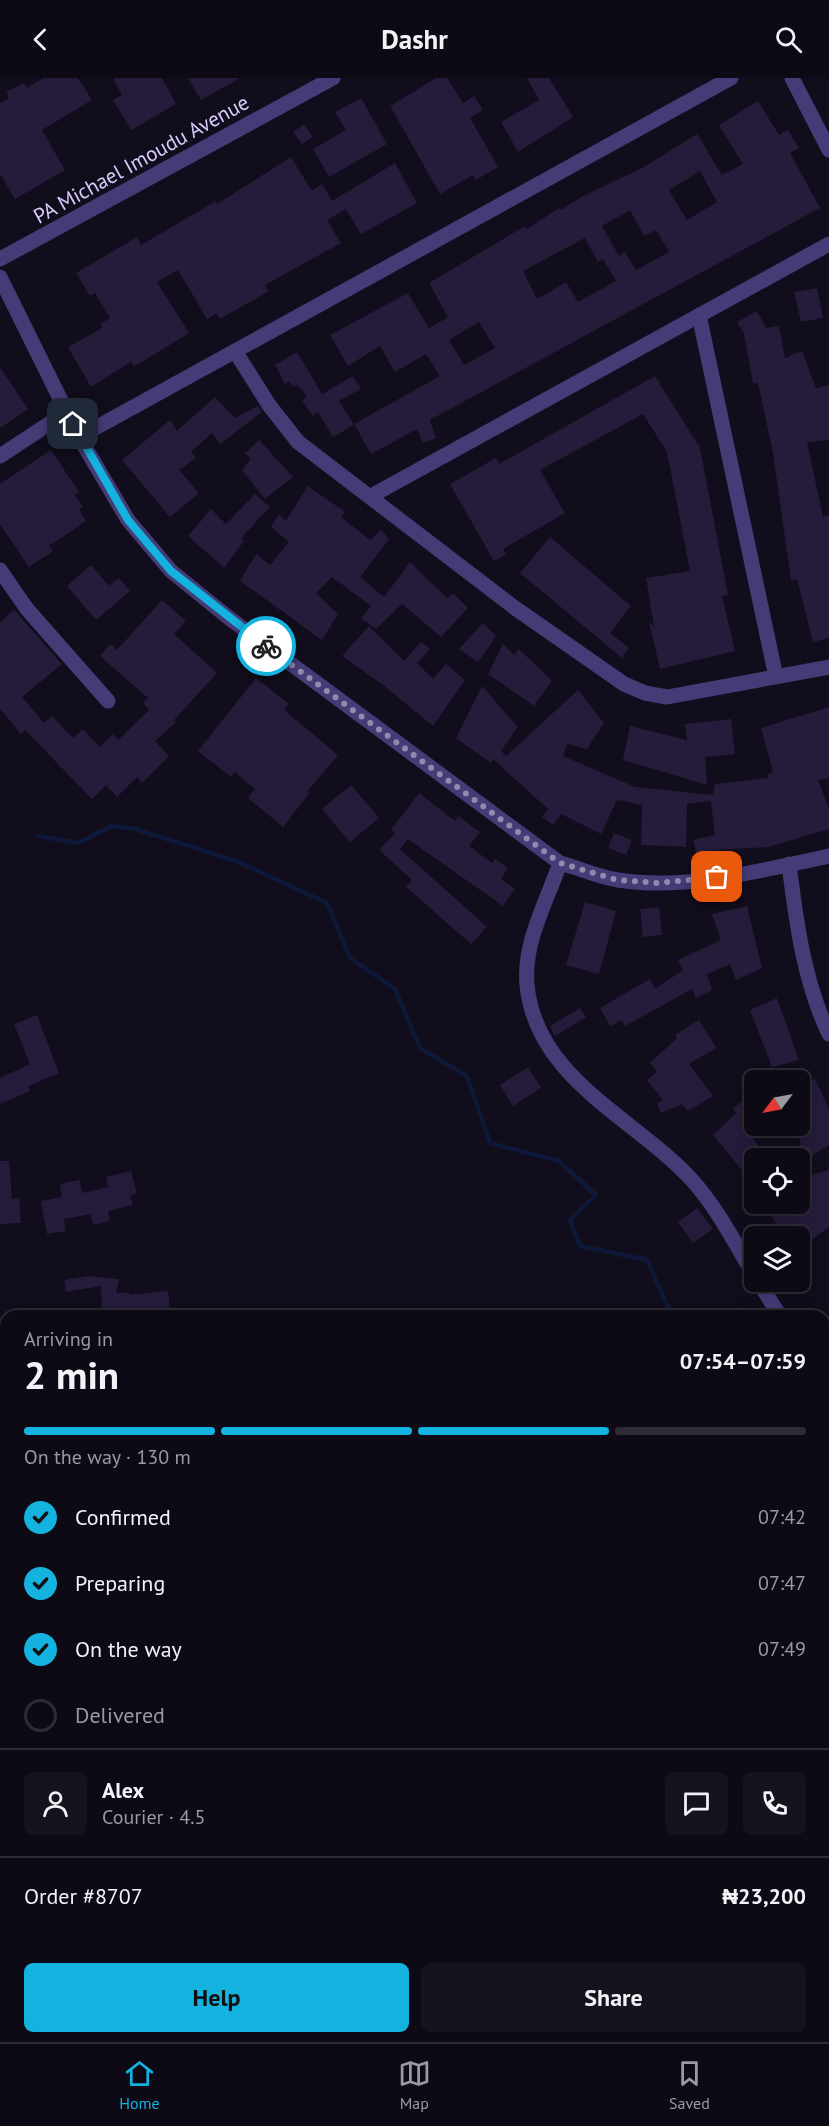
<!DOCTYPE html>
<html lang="en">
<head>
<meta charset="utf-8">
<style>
  :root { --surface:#0d0a15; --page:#16131e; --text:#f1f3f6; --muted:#9a9aa0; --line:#2d2b34; --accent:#14b2df }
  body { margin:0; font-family:"PT Sans",sans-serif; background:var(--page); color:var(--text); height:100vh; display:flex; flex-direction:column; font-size:22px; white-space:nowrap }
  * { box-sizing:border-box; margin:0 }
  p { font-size:20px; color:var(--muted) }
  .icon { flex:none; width:33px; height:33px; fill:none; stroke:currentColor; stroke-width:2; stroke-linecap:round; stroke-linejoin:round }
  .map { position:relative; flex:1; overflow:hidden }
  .panel { position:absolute; left:0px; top:1232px; width:830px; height:734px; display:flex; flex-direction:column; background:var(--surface); border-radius:18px 18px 0 0; box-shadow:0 3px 15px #0003,0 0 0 2px var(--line) }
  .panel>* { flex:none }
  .needle { width:39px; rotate:238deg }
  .fabs { position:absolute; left:744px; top:992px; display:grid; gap:12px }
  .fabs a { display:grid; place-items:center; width:66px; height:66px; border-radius:9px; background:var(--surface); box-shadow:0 3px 15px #0003,0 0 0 2px var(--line); font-size:30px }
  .pin { position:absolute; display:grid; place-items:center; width:51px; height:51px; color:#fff; margin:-26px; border-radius:12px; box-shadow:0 3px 9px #0006 }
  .courier { position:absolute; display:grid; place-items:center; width:60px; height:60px; margin:-30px; border:4px solid #14b2df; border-radius:50%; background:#fff; color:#222; box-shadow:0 2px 8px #0007 }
  .headline em { font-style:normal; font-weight:700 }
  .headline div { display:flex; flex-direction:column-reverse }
  .headline { display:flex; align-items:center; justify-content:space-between; height:102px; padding:0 24px }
  h1 { font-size:39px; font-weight:700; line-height:45px }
  .bar { display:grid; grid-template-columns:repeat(4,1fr); gap:9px 6px; align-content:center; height:72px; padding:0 24px }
  .bar i { height:8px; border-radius:4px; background:var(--line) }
  .bar .selected { background:var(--accent) }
  .bar p { grid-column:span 4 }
  .line { display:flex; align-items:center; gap:15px; padding:0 24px; border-top:2px solid var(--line) }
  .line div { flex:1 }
  .round { display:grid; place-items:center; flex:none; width:63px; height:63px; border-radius:9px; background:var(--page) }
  ol { padding:0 24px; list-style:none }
  li { display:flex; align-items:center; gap:18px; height:66px }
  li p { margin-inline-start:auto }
  li .icon { padding:6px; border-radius:50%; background:var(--accent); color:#111; stroke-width:4 }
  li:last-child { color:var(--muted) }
  li i { width:33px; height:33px; border:3px solid var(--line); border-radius:50% }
  .cta { display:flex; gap:12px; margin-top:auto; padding:12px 24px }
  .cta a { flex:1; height:69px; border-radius:9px; background:var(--accent); color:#111; font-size:24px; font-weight:700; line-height:69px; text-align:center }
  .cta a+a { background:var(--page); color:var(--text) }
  header { display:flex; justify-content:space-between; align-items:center; height:78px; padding:0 24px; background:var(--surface); font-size:27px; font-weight:700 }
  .tab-bar { display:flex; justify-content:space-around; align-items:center; height:84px; border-top:2px solid var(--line); background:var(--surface); font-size:16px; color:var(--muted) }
  .tab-bar a { display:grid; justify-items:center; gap:3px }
  .tab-bar .selected { color:var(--accent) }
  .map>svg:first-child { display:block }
</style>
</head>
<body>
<header><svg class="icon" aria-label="back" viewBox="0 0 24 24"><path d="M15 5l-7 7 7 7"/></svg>Dashr<svg class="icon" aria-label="search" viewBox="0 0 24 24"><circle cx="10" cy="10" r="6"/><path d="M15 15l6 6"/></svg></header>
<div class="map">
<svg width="829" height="1964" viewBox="0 0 829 1964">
  <rect width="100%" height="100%" fill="#110d1c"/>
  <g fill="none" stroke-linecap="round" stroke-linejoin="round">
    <g stroke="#0e1939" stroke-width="4.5">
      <path d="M38 758 78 765 111 748 135 751 236 783 327 825 350 880 395 911 420 970 467 998 490 1065 559 1083 596 1117 570 1142 580 1168 647 1182 672 1238"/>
      <path d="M824 1497 828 1501 824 1511"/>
      <path d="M824 1566 829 1575"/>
    </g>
  </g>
  <g fill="#251b3b" fill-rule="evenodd">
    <path d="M43 0H78L92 22 42 52 65 92 15 121 0 96V25L9 20 6 14 24 5 27 10Z"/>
    <path d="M113 0H162L176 26 131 52 113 22 122 17Z"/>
    <path d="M188 0H240L201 22Z"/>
    <path d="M436 0H447L463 25 474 18 483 32 470 40 498 89 476 102 473 97 440 116 390 28Z"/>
    <path d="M527 0H549L573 39 518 74 501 44 539 22Z"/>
    <path d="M361 20 387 66 329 99 313 71 346 52 335 34Z"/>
    <path d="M758 23 779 57 788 52 799 70 790 75 820 130 430 342 436 360 423 365 417 351 371 376 354 346 440 298 426 276 395 294 380 268 348 288 330 257 408 215 429 250 448 239 429 205 525 148 527 151 559 130 561 132 583 118 644 89 697 56 722 97 743 86 719 47ZM700 93 717 124 687 142 669 112ZM630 132 644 158 656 152 669 174 636 192 625 174 619 178 602 148ZM585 160 598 184 603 181 616 203 578 224 566 204 537 221 523 193ZM479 244 495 270 464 287 449 262Z"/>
    <path d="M304 46 313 59 302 66 293 54Z"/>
    <path d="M291 79 312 113 322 106 332 123 395 85 417 125 361 156 346 131 327 142 341 165 265 207 269 213 220 241 216 235 207 241 178 192 157 204 189 255 134 289 131 284 91 309 68 269 102 250 100 246 110 240 95 215 90 218 76 195 137 159 141 167 216 123 217 126Z"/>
    <path d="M817 210 823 240 801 244 794 214Z"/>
    <path d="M757 233 766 250 779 248 785 280 802 273 816 310 829 307V362L807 364 823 439 829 437V560L813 564 797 501 791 502 773 375 758 305 753 306 744 256 737 244Z"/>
    <path d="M297 274 322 316 353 298 361 311 339 323 354 347 333 359 318 334 313 338 302 322 307 318 297 307 293 309 289 303 285 306 275 287Z"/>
    <path d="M0 289 28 331 0 350Z"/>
    <path d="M655 298 700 370 728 517 722 518 735 573 660 591 649 544 654 549 646 500 690 493 667 374 643 336 540 392 565 435 503 471 506 477 494 483 450 406 496 380 499 386Z"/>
    <path d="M215 319 235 340 258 328 262 334 220 366 212 355 191 374 196 380 179 392 199 415 170 439 122 382 170 342 177 353Z"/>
    <path d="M259 362 293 399 265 421 242 392 251 381 245 375Z"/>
    <path d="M51 372 79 414 75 417 83 429 79 432 86 443 49 468 53 473 29 489 0 446V406Z"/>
    <path d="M308 408 345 434 341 439 370 462 381 452 389 461 360 499 384 519 410 484 447 520 453 515 468 530 441 559 402 526 376 551 361 540 371 528 332 499 316 515 338 536 322 562 240 503 256 476 270 487 289 464 271 449 279 436 286 443Z"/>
    <path d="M255 416 270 429 241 460 244 463 224 490 188 458 211 431 226 446Z"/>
    <path d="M550 459 631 528 610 555 629 570 622 580 520 495Z"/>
    <path d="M91 487 109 508 119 500 130 513 96 542 67 508Z"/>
    <path d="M162 522 186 543 174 556 217 595 174 642 176 644 155 663 169 678 142 705 137 699 117 719 106 707 92 721 25 652 21 656 0 631V544L14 532 62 586 22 619 44 645 52 638 73 660 83 651 100 669 113 656 118 662 149 632 143 625 148 620 100 578 110 566 117 572Z"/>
    <path d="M483 545 496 558 478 584 459 571Z"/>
    <path d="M369 548 404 583 421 564 430 571 417 585 433 601 446 586 465 602 433 648 383 607 342 578Z"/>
    <path d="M503 566 514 577 519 571 552 603 534 628 488 596Z"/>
    <path d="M256 600 289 626 284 632 338 677 305 716 311 713 283 749 248 720 255 711 235 694 231 699 198 673Z"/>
    <path d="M482 608 518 649 501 673 506 678 578 612 604 645 587 671 567 666 563 678 635 709 713 717 715 706 768 700V696L773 694 761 650 829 629V700L818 702 829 731V751L768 769 716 772 697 777 693 762 715 757 711 723 687 726 686 769 641 767 642 727 617 722 601 756 561 736 553 747 542 739 548 731 493 681 491 685 456 660Z"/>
    <path d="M731 641 735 676 705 679 707 707 623 682 630 648 687 662 685 646Z"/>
    <path d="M351 707 379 740 350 764 322 731Z"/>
    <path d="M419 715 455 743 458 738 480 754 469 768 492 785 495 781 508 790 501 801 515 811 503 828 408 761 400 771 487 849 471 866 406 809 412 802 379 772 395 755 391 752Z"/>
    <path d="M614 755 632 762 626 777 608 770Z"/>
    <path d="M585 824 616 833 599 896 566 887Z"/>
    <path d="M747 828 762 890 736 902 730 886 707 896 712 912 696 920 692 911 625 948 622 942 610 948 600 930 650 901 655 911 683 892 678 882 721 862 712 836Z"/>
    <path d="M659 829 662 857 643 859 640 831Z"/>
    <path d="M777 920 799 982 772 989 750 932Z"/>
    <path d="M580 930 586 939 555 958 550 948Z"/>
    <path d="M37 937 59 995 28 1008 30 1013 0 1026V1000L30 986 14 946Z"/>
    <path d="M699 942 716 970 689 986 713 1018 688 1033 682 1026 661 1035 657 1025 663 1022 647 1002 657 994 650 985 677 960 675 957Z"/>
    <path d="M528 989 541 1010 513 1028 500 1007Z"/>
    <path d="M815 1001 829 1031V1067L800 1085V1010Z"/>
    <path d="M754 1015V1051L749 1055 768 1080H754V1107L713 1057 736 1035 733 1030Z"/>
    <path d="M0 1083H9L12 1121 19 1120 21 1145 0 1146Z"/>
    <path d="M829 1092V1149L800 1170V1158H785L762 1125H800V1100Z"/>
    <path d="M131 1093 137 1116 130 1117 133 1127 108 1133 110 1143 93 1147 91 1136 64 1141 66 1153 47 1156 41 1123 62 1119 60 1106 80 1102 82 1115 108 1109 106 1099Z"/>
    <path d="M697 1130 713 1151 693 1165 678 1144Z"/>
    <path d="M89 1198 119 1201 116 1215H129V1217L168 1213 170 1232 102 1236 101 1208 66 1214 64 1202Z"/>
  </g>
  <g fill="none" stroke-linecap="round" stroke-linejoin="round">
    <g stroke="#453c77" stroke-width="15">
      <path d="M792 0 829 72"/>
      <path d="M0 181 333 0"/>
      <path d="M0 199 79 359 128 442 171 493 229 540 560 785C579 790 598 799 618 802 687 813 762 792 829 778"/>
      <path d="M699 237 776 599"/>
      <path d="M235 273 269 327 298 364 515 530 624 606 645 615 667 619 829 589"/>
      <path d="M79 359 731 0"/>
      <path d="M0 378 67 334"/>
      <path d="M371 418 829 166"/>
      <path d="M0 492 27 531 108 623"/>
      <path d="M560 785C547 823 523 865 527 907 536 1001 634 1039 692 1102 717 1130 735 1165 754 1197"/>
      <path d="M789 786C796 843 804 904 829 956"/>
      <path d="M758 1203 780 1238"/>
      <path d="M824 1309 829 1318"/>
      <path d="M0 1336H6"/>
      <path d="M0 1580 6 1581"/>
      <path d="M0 1954 6 1951"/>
      <path d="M273 1959 275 1964"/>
      <path d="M515 1959 519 1964"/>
    </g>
  </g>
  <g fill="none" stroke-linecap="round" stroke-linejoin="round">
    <path stroke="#9289ad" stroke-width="6" stroke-dasharray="0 10.8" d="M266 568 560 785 617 802 658 805 717 799"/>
    <path stroke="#14b2df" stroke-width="8" d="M73 346 128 442 171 493 266 568"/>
  </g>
  <g text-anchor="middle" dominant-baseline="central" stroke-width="4.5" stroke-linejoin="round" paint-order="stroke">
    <g font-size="21" fill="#d7ccfb" stroke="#110d1c">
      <text transform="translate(141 81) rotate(-29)">PA Michael Imoudu Avenue</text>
    </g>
  </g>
</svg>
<div class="fabs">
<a><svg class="needle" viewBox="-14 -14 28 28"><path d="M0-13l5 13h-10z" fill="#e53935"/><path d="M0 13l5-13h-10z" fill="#9a9aa0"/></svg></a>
<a><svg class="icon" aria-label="locate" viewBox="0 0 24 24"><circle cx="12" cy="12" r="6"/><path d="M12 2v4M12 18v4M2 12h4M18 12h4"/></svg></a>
<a><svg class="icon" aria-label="layers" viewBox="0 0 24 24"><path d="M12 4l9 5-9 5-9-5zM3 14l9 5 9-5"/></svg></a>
</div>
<div class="pin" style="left:717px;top:799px;background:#ea580c"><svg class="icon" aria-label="bag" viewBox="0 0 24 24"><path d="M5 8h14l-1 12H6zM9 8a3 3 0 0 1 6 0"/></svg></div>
<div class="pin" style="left:73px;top:346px;background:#1f2937"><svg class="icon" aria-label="home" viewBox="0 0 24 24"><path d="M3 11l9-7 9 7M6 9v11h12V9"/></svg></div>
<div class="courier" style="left:266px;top:568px"><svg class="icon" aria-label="bike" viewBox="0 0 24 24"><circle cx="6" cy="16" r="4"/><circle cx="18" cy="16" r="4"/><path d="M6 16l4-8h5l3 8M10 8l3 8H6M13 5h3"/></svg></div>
<section class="panel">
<div class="headline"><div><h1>2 min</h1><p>Arriving in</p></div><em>07:54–07:59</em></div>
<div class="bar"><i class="selected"></i><i class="selected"></i><i class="selected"></i><i></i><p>On the way · 130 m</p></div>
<ol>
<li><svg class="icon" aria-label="check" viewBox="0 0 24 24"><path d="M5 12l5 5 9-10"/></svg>Confirmed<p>07:42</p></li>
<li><svg class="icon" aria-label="check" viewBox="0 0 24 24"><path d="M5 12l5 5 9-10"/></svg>Preparing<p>07:47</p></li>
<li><svg class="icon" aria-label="check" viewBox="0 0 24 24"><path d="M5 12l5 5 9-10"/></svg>On the way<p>07:49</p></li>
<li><i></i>Delivered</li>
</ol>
<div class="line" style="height:108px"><a class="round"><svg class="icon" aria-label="person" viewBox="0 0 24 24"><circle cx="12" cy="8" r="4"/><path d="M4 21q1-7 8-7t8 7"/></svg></a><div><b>Alex</b><p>Courier · 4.5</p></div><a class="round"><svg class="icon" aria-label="chat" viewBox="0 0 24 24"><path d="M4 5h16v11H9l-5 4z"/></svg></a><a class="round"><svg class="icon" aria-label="phone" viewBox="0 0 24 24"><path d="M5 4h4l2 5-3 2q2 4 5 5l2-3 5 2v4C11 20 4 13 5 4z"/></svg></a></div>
<div class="line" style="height:78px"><div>Order #8707</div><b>₦23,200</b></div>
<div class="cta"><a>Help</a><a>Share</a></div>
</section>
</div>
<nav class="tab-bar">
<a class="selected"><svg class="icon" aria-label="home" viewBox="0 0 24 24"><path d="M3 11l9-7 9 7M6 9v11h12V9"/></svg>Home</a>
<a><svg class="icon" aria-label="map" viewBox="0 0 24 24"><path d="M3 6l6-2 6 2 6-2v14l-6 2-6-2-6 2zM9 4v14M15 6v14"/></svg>Map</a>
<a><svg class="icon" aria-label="saved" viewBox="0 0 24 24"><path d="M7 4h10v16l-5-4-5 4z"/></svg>Saved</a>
</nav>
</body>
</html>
